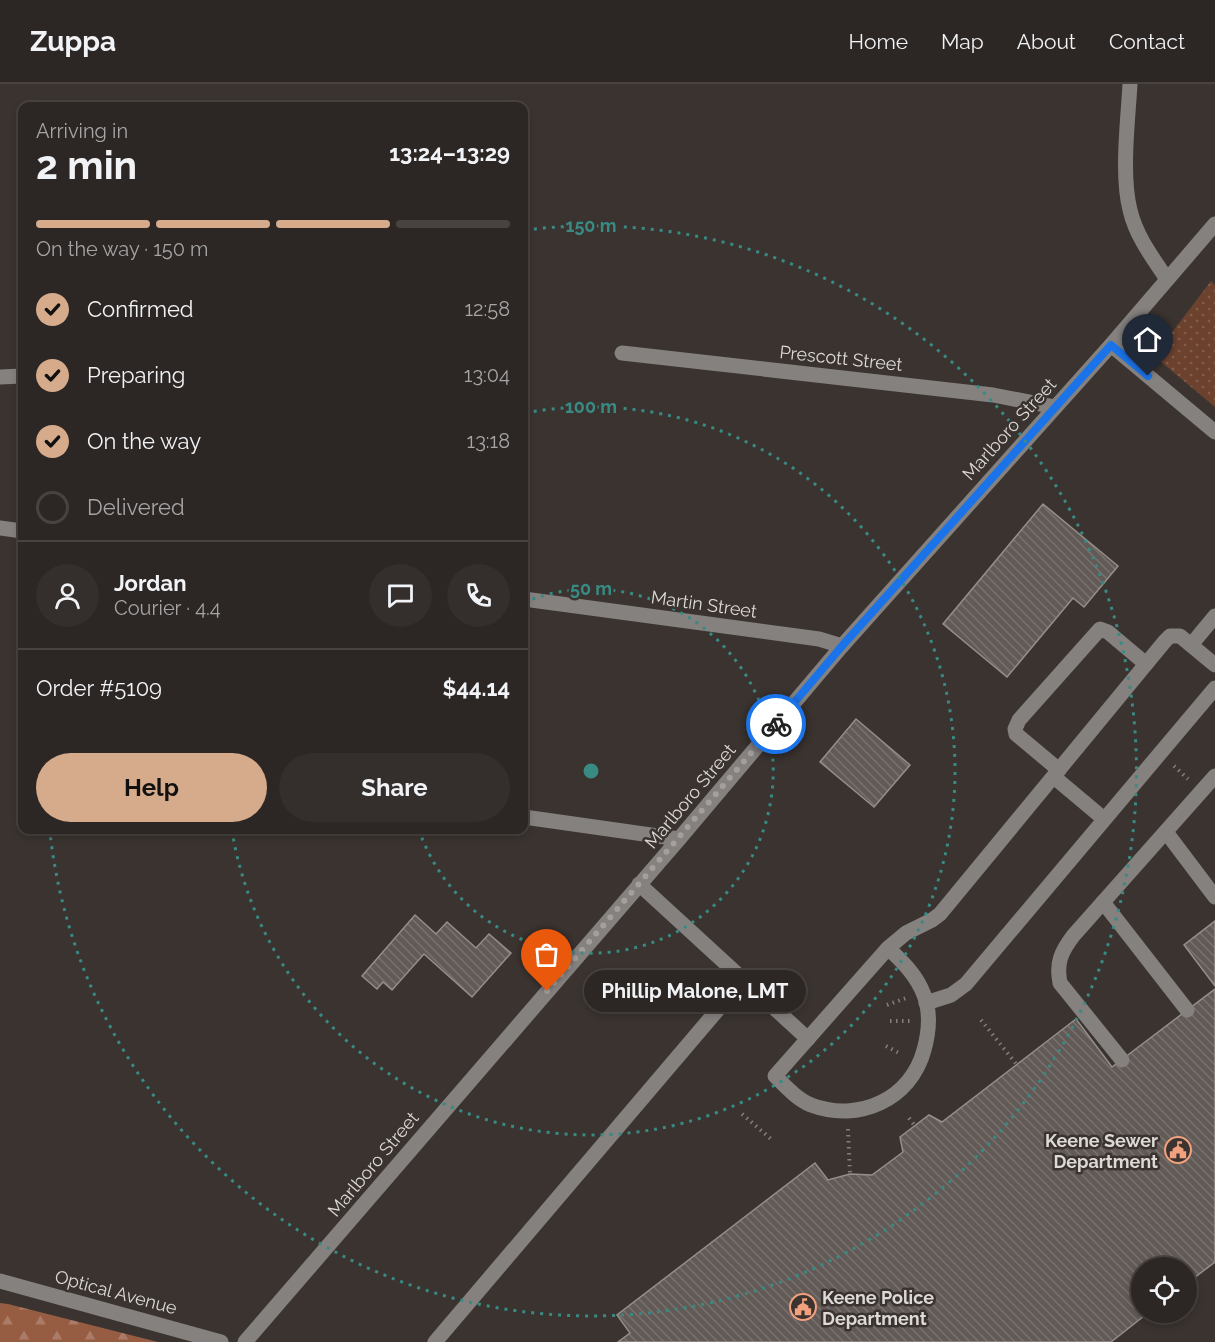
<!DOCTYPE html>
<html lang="en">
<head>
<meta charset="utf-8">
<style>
  :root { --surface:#2c2624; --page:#342e2c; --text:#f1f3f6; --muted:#a6a5a6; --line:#484341; --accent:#d6ab8b }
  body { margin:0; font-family:Raleway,sans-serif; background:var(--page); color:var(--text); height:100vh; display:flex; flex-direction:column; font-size:22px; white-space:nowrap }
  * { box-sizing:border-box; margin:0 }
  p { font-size:20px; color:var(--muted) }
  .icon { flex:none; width:33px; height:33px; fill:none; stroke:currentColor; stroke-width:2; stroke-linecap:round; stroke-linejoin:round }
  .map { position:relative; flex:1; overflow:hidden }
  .sheet { position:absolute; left:18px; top:18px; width:510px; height:732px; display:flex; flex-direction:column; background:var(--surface); border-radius:12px; box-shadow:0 3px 9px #0003,0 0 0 2px var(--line) }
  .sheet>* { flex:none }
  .tools { position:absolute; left:1131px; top:1173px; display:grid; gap:12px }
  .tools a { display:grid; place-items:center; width:66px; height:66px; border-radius:50%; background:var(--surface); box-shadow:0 3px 9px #0003,0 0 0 2px var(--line); font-size:30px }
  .pin { position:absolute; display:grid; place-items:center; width:51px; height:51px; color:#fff; margin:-62px -26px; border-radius:50% 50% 50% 0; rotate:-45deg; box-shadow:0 0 6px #0007 }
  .pin .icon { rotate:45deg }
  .courier { position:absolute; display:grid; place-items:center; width:60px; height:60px; margin:-30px; border:4px solid #1a73e8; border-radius:50%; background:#fff; color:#222; box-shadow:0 2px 8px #0007 }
  .bubble { position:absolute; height:42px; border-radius:21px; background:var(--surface); box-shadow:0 3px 9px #0003,0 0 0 2px var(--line); font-size:20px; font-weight:700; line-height:42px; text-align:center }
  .headline em { font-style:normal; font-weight:700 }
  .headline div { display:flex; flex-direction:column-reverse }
  .headline { display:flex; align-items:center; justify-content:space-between; height:102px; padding:0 18px }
  h1 { font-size:39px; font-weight:700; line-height:45px }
  .bar { display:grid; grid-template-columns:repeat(4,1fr); gap:9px 6px; align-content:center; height:72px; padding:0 18px }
  .bar i { height:8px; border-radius:4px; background:var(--line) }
  .bar .selected { background:var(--accent) }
  .bar p { grid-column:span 4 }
  .line { display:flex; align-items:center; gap:15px; padding:0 18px; border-top:2px solid var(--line) }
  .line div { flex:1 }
  .round { display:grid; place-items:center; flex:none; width:63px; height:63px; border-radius:32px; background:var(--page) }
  ol { padding:0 18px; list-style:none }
  li { display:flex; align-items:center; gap:18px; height:66px }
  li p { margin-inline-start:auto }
  li .icon { padding:6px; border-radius:50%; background:var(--accent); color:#111; stroke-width:4 }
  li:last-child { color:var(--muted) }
  li i { width:33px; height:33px; border:3px solid var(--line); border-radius:50% }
  .primary-button { display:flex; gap:12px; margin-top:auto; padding:12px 18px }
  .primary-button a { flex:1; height:69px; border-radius:36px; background:var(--accent); color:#111; font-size:24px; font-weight:700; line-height:69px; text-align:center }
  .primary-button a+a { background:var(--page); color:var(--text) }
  header { display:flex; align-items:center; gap:36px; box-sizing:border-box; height:84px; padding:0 30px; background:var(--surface); border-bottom:2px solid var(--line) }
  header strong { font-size:28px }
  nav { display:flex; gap:33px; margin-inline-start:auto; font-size:21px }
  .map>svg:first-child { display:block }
</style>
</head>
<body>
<header>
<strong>Zuppa</strong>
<nav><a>Home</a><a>Map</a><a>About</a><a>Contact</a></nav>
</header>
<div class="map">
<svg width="1215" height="1258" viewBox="0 0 1215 1258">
  <defs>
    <pattern id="forest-firs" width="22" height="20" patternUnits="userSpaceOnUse" patternTransform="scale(1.5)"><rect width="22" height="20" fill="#975d43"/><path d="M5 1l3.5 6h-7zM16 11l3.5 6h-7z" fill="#aa7b66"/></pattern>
    <pattern id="park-dots" width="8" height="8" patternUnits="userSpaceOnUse" patternTransform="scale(1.5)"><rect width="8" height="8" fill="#6c422e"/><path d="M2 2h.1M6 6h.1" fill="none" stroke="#815d4c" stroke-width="1.8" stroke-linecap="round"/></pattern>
    <pattern id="building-back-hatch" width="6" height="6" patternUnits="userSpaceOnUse" patternTransform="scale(1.5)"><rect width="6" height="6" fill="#625a57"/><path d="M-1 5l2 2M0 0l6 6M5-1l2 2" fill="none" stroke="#78716e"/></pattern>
  </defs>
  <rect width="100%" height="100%" fill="#3a3330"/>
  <path fill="url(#forest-firs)" d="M0 1219 8 1220 158 1258H0Z"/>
  <path fill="url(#park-dots)" d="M1211 197 1215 201V323L1154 272Z"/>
  <g fill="url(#building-back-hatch)" stroke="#968e8a" stroke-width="1.5">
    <path d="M1043 420 1118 482 1084 523 1073 514 1007 593 943 540Z"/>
    <path d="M856 635 910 681 874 723 820 678Z"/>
    <path d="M415 831 436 850 447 838 476 864 489 850 511 869 472 913 424 870 392 906 383 898 377 905 362 892Z"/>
    <path d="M1215 837V902L1184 861Z"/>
    <path d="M1215 905V1178L1186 1200V1184H1142V1228H1149L1111 1258H618L630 1249 617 1231 815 1079 828 1096 850 1090 872 1091 903 1068 900 1053 929 1031 942 1038 1076 935 1112 983Z"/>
  </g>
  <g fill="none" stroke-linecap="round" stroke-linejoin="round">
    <g stroke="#847e7c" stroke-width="4" stroke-dasharray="1.5 4.5" stroke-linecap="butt">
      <path d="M1174 682 1188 695"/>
      <path d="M887 921 906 914"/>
      <path d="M981 936 1017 981"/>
      <path d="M890 937H910"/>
      <path d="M886 962 901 970"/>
      <path d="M742 1030 771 1055"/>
      <path d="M909 1034 915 1042"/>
      <path d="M848 1045 850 1090"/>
    </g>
    <g stroke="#84817f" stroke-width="15">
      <path d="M1130 0C1128 36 1121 91 1130 126 1136 152 1152 173 1167 195"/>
      <path d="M1111 261 1215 348"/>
      <path d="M622 269 993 311 1055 323"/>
      <path d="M0 293 22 292"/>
      <path d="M0 444 22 447"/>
      <path d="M524 515 819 555 842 562"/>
      <path d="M1191 561 1215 532"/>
      <path d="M1059 686 1016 650 1015 645 1019 636 1100 545 1108 548 1146 580"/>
      <path d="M1054 693 1104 735"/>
      <path d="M524 733 679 755"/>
      <path d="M1166 748 1215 813"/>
      <path d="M639 800 808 955"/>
      <path d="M1103 818 1187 926"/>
      <path d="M888 864C903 878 917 892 924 911 931 929 929 948 924 966 911 1015 859 1039 811 1021 797 1015 786 1003 775 992L888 864 906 849 932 836 940 830 1165 557 1170 552H1180L1215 581"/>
      <path d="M926 919 951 911 966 900 1215 604"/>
      <path d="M1122 976 1060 899C1056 879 1061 868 1073 852L1215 692"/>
      <path d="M0 1197 221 1258"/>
      <path d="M245 1258 679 755 842 562 1111 261 1215 140"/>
      <path d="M435 1258 743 896"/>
    </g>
  </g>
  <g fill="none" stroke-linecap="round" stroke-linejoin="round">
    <path stroke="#a49f9d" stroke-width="6" stroke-dasharray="0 10.8" d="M547 907 776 640"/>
    <path stroke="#1a73e8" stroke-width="8" d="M776 640 842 562 1111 261 1148 292"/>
  </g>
  <g fill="none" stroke="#388a83" stroke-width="3" stroke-dasharray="3 6">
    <path d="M524 518A182 182 0 1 1 419 746"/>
    <path d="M525 329A364 364 0 1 1 232 747"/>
    <path d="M525 146A545 545 0 1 1 50 749"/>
  </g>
  <defs>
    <symbol id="civic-ring" viewBox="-11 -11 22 22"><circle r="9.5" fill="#3a3330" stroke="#f1a17d" stroke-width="1.5"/><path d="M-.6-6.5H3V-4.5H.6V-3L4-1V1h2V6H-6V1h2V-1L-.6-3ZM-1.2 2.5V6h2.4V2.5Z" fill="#f1a17d"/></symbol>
  </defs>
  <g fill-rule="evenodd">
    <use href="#civic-ring" x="1163" y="1051" width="30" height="30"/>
    <use href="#civic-ring" x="788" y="1208" width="30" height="30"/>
  </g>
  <g text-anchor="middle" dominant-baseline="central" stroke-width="5" stroke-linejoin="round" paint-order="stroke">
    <g font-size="18" fill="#ddd9d7" stroke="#3a3330">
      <text transform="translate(841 274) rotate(6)">Prescott Street</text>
      <text transform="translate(1009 345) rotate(-48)">Marlboro Street</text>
      <text transform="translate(704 520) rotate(8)">Martin Street</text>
      <text transform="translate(690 712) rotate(-50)">Marlboro Street</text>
      <text transform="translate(373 1080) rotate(-50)">Marlboro Street</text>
      <text transform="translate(116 1208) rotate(15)">Optical Avenue</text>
    </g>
    <g font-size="18" font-weight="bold" fill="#ddd9d7" stroke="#3a3330" text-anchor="end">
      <text x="1158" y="1056">Keene Sewer<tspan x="1158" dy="21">Department</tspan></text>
      <text x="822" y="1213" text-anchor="start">Keene Police<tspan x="822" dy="21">Department</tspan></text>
    </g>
  </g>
  <circle cx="591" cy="687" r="9" fill="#388a83" stroke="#3a3330" stroke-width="3"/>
  <g font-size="18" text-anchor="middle" font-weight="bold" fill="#388a83" stroke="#3a3330" stroke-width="5" stroke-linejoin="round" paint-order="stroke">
    <text x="591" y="148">150 m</text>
    <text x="591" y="329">100 m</text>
    <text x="591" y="511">50 m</text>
  </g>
</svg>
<div class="tools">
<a><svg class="icon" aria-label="locate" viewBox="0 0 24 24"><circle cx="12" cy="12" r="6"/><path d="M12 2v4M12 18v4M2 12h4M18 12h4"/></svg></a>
</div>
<div class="pin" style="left:547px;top:907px;background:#ea580c"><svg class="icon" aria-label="bag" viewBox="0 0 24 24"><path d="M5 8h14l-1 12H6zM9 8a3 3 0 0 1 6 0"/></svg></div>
<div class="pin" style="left:1148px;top:292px;background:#1f2937"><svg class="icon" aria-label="home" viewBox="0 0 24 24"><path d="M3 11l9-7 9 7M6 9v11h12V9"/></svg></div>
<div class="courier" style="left:776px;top:640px"><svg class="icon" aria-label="bike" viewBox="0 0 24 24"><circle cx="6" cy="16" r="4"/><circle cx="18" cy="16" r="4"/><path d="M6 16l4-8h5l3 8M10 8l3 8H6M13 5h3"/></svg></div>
<div class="bubble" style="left:584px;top:886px;width:222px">Phillip Malone, LMT</div>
<section class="sheet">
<div class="headline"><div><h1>2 min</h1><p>Arriving in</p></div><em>13:24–13:29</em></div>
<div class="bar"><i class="selected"></i><i class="selected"></i><i class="selected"></i><i></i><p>On the way · 150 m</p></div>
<ol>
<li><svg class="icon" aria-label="check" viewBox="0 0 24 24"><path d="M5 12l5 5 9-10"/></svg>Confirmed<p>12:58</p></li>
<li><svg class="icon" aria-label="check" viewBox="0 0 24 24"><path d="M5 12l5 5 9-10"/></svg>Preparing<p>13:04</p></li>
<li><svg class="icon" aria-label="check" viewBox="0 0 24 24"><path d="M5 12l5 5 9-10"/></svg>On the way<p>13:18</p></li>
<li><i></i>Delivered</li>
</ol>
<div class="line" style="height:108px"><a class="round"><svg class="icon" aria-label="person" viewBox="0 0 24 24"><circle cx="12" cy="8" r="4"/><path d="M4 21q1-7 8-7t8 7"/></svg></a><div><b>Jordan</b><p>Courier · 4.4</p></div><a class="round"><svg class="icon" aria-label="chat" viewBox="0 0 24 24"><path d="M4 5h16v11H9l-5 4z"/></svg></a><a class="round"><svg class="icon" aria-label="phone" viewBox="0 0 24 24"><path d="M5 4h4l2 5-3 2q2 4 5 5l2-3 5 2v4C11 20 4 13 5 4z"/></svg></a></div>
<div class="line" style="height:78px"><div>Order #5109</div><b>$44.14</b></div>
<div class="primary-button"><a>Help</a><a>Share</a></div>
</section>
</div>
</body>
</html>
